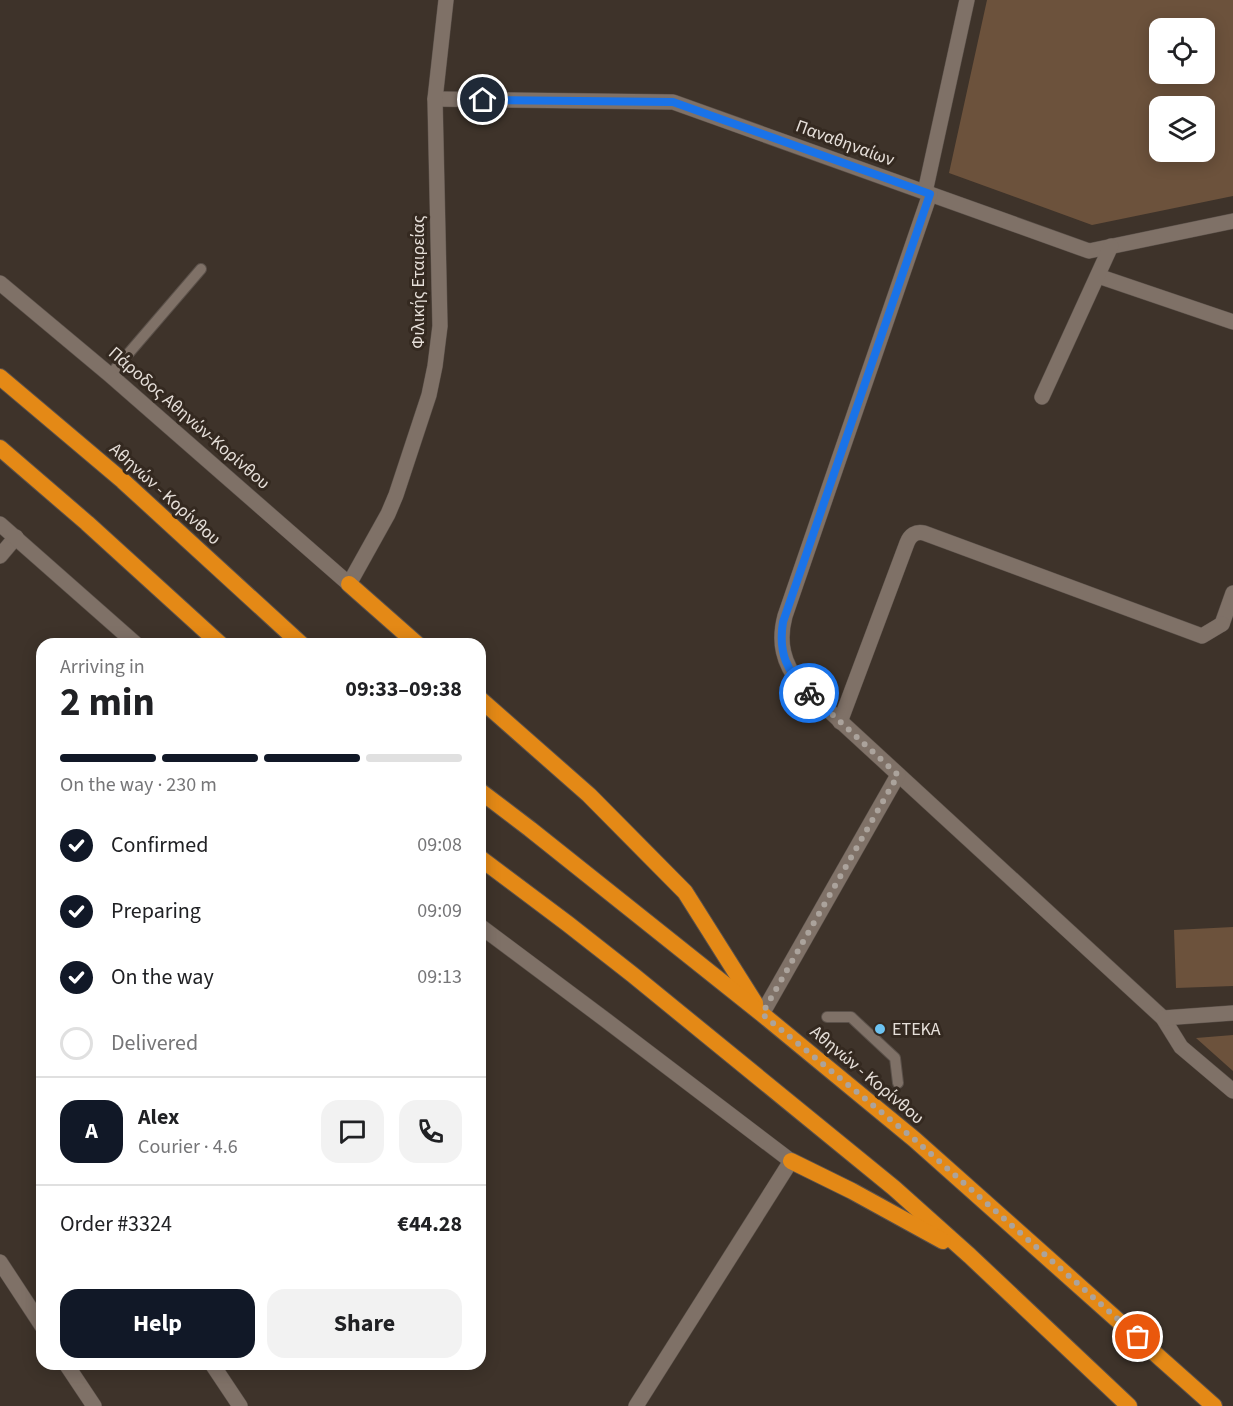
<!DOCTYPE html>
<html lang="en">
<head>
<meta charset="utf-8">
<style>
  :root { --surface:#fff; --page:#f2f2f2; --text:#202124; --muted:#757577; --line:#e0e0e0; --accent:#111827 }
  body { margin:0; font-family:"Source Sans 3",sans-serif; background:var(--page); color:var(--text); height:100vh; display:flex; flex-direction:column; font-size:22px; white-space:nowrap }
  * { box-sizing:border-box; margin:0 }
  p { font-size:20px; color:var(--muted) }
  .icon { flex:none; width:33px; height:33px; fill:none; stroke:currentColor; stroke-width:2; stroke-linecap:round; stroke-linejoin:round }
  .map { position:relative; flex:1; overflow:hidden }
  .side { position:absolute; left:36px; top:638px; width:450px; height:732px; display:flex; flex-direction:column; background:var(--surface); border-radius:18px; box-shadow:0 3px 15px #0003 }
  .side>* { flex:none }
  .fabs { position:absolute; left:1149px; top:18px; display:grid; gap:12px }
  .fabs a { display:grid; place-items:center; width:66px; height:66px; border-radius:12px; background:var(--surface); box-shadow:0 3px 15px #0003; font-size:30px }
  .pin { position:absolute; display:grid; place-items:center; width:51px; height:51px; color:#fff; margin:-26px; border:3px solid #fff; border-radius:50%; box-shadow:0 2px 6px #0007 }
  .courier { position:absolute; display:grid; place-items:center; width:60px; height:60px; margin:-30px; border:4px solid #1a73e8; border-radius:50%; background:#fff; color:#222; box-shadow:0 2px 8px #0007 }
  .overview em { font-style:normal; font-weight:700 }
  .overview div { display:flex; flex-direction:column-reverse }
  .overview { display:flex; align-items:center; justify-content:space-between; height:102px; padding:0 24px }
  h1 { font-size:39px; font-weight:700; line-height:45px }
  .bar { display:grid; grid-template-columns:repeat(4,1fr); gap:9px 6px; align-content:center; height:72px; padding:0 24px }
  .bar i { height:8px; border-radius:4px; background:var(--line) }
  .bar .current { background:var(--accent) }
  .bar p { grid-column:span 4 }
  .line { display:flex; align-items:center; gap:15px; padding:0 24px; border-top:2px solid var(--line) }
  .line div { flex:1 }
  .round { display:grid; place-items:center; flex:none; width:63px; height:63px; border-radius:18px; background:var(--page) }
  ol { padding:0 24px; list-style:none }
  li { display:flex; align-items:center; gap:18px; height:66px }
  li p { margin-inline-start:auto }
  li .icon { padding:6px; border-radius:50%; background:var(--accent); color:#fff; stroke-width:4 }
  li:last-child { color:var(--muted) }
  li i { width:33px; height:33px; border:3px solid var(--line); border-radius:50% }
  .primary-button { display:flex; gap:12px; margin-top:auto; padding:12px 24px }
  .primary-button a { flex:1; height:69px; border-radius:18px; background:var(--accent); color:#fff; font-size:24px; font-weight:700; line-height:69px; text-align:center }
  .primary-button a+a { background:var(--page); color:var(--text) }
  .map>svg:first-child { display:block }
</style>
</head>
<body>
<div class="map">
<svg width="1233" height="1406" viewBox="0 0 1233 1406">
  <rect width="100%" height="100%" fill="#3e332a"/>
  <g fill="#6c523c" fill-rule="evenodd">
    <path d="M987 0H1233V196L1092 225 949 173ZM1160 28H1204V74H1160ZM1160 106H1204V152H1160Z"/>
    <path d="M1233 927V986L1176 988 1174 930Z"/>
    <path d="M1233 1035V1071L1196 1038Z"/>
  </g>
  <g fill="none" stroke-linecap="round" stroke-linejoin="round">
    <defs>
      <g id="service">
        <path d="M110 375 201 269"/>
        <path d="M827 1017H851L895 1058 898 1083"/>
      </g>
      <g id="minor">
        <path d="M435 99 673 102 1089 251 1233 221"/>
        <path d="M925 192 967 0"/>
        <path d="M930 194 785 616C778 642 783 663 800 684L1163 1018 1181 1047 1233 1091"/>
        <path d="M1098 276 1233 322"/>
        <path d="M1042 397 1111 246"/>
        <path d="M0 556 16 537"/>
        <path d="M349 584 388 514 396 495 429 395 435 366 440 326 435 99 446 0"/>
        <path d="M1222 624 1233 593"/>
        <path d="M840 722 907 543C910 535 916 531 924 533L1202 636 1222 624"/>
        <path d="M762 1014 898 775"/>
        <path d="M1163 1018 1233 1013"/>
        <path d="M0 1262 42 1326"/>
        <path d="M66 1364 94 1406"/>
        <path d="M212 1364 240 1406"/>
        <path d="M636 1406 791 1161"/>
      </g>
      <g id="secondary">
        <path d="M0 283 110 375 349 584"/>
        <path d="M0 524 136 644"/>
        <path d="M480 926 607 1021 791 1161"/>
      </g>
      <g id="trunk">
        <path d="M0 377 123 481 301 644"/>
        <path d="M0 448 87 523 220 644"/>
        <path d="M349 584 417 644"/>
        <path d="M480 699 589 795 685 892 755 1003"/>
        <path d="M480 791 530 829 762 1014 914 1139 1214 1406"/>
        <path d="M480 858 568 924 633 975 894 1188 970 1256 1129 1406"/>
        <path d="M791 1161 852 1191 943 1241"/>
      </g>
    </defs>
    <use href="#service" stroke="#5b514a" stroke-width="12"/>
    <use href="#minor" stroke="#5b514a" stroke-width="16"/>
    <use href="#secondary" stroke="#5b514a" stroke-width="16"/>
    <use href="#trunk" stroke="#5b514a" stroke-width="18"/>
    <use href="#service" stroke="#7f7167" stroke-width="10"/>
    <use href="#minor" stroke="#7f7167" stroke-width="15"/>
    <use href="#secondary" stroke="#7f7167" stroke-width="15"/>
    <use href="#trunk" stroke="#e48916" stroke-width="16"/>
  </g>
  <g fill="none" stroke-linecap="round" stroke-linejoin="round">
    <path stroke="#aba39c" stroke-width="6" stroke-dasharray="0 10.8" d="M809 693 898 775 762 1014 914 1139 1138 1337"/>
    <path stroke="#1a73e8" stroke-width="8" d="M483 100 673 102 930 194 783 622C778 653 787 672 809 693"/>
  </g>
  <circle fill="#6cc3f2" stroke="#342920" stroke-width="2" cx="880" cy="1029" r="6"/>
  <g text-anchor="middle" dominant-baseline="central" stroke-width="6" stroke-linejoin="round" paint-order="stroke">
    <g font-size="18" fill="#e6dfd9" stroke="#342920">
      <text transform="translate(845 143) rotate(20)">Παναθηναίων</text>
      <text transform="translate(418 282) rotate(-90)">Φιλικής Εταιρείας</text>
      <text transform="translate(189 418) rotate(41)">Πάροδος Αθηνών-Κορίνθου</text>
      <text transform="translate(165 494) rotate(42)">Αθηνών - Κορίνθου</text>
      <text transform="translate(867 1075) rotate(40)">Αθηνών - Κορίνθου</text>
    </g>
    <g font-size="18" fill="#e6dfd9" stroke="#342920" text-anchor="start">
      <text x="892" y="1029">ΕΤΕΚΑ</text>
    </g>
  </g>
</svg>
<div class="fabs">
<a><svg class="icon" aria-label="locate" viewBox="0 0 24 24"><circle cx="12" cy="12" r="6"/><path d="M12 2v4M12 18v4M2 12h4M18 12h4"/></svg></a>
<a><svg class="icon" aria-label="layers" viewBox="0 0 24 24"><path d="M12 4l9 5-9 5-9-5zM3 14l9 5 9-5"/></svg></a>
</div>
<div class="pin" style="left:1138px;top:1337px;background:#ea580c"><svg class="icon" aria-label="bag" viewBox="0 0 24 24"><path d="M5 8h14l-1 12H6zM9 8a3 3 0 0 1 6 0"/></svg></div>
<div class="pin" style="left:483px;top:100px;background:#1f2937"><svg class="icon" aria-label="home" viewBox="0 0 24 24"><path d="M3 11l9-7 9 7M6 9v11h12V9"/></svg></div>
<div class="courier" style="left:809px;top:693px"><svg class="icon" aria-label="bike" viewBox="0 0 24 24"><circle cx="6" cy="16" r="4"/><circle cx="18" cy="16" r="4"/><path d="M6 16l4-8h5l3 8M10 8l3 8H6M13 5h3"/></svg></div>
<section class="side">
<div class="overview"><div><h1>2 min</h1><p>Arriving in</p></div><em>09:33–09:38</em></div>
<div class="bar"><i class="current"></i><i class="current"></i><i class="current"></i><i></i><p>On the way · 230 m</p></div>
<ol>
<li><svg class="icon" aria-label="check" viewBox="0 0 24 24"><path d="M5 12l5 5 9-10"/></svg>Confirmed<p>09:08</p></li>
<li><svg class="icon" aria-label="check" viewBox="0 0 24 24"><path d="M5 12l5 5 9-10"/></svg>Preparing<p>09:09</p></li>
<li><svg class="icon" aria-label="check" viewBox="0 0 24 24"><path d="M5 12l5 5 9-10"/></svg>On the way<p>09:13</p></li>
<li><i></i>Delivered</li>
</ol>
<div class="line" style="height:108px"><b class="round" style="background:var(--accent);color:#fff">A</b><div><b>Alex</b><p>Courier · 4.6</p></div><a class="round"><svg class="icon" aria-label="chat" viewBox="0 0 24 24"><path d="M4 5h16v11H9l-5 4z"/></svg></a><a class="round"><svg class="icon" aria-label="phone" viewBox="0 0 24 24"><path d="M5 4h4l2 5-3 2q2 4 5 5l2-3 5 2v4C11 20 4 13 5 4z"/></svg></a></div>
<div class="line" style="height:78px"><div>Order #3324</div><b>€44.28</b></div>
<div class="primary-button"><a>Help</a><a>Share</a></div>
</section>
</div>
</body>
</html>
